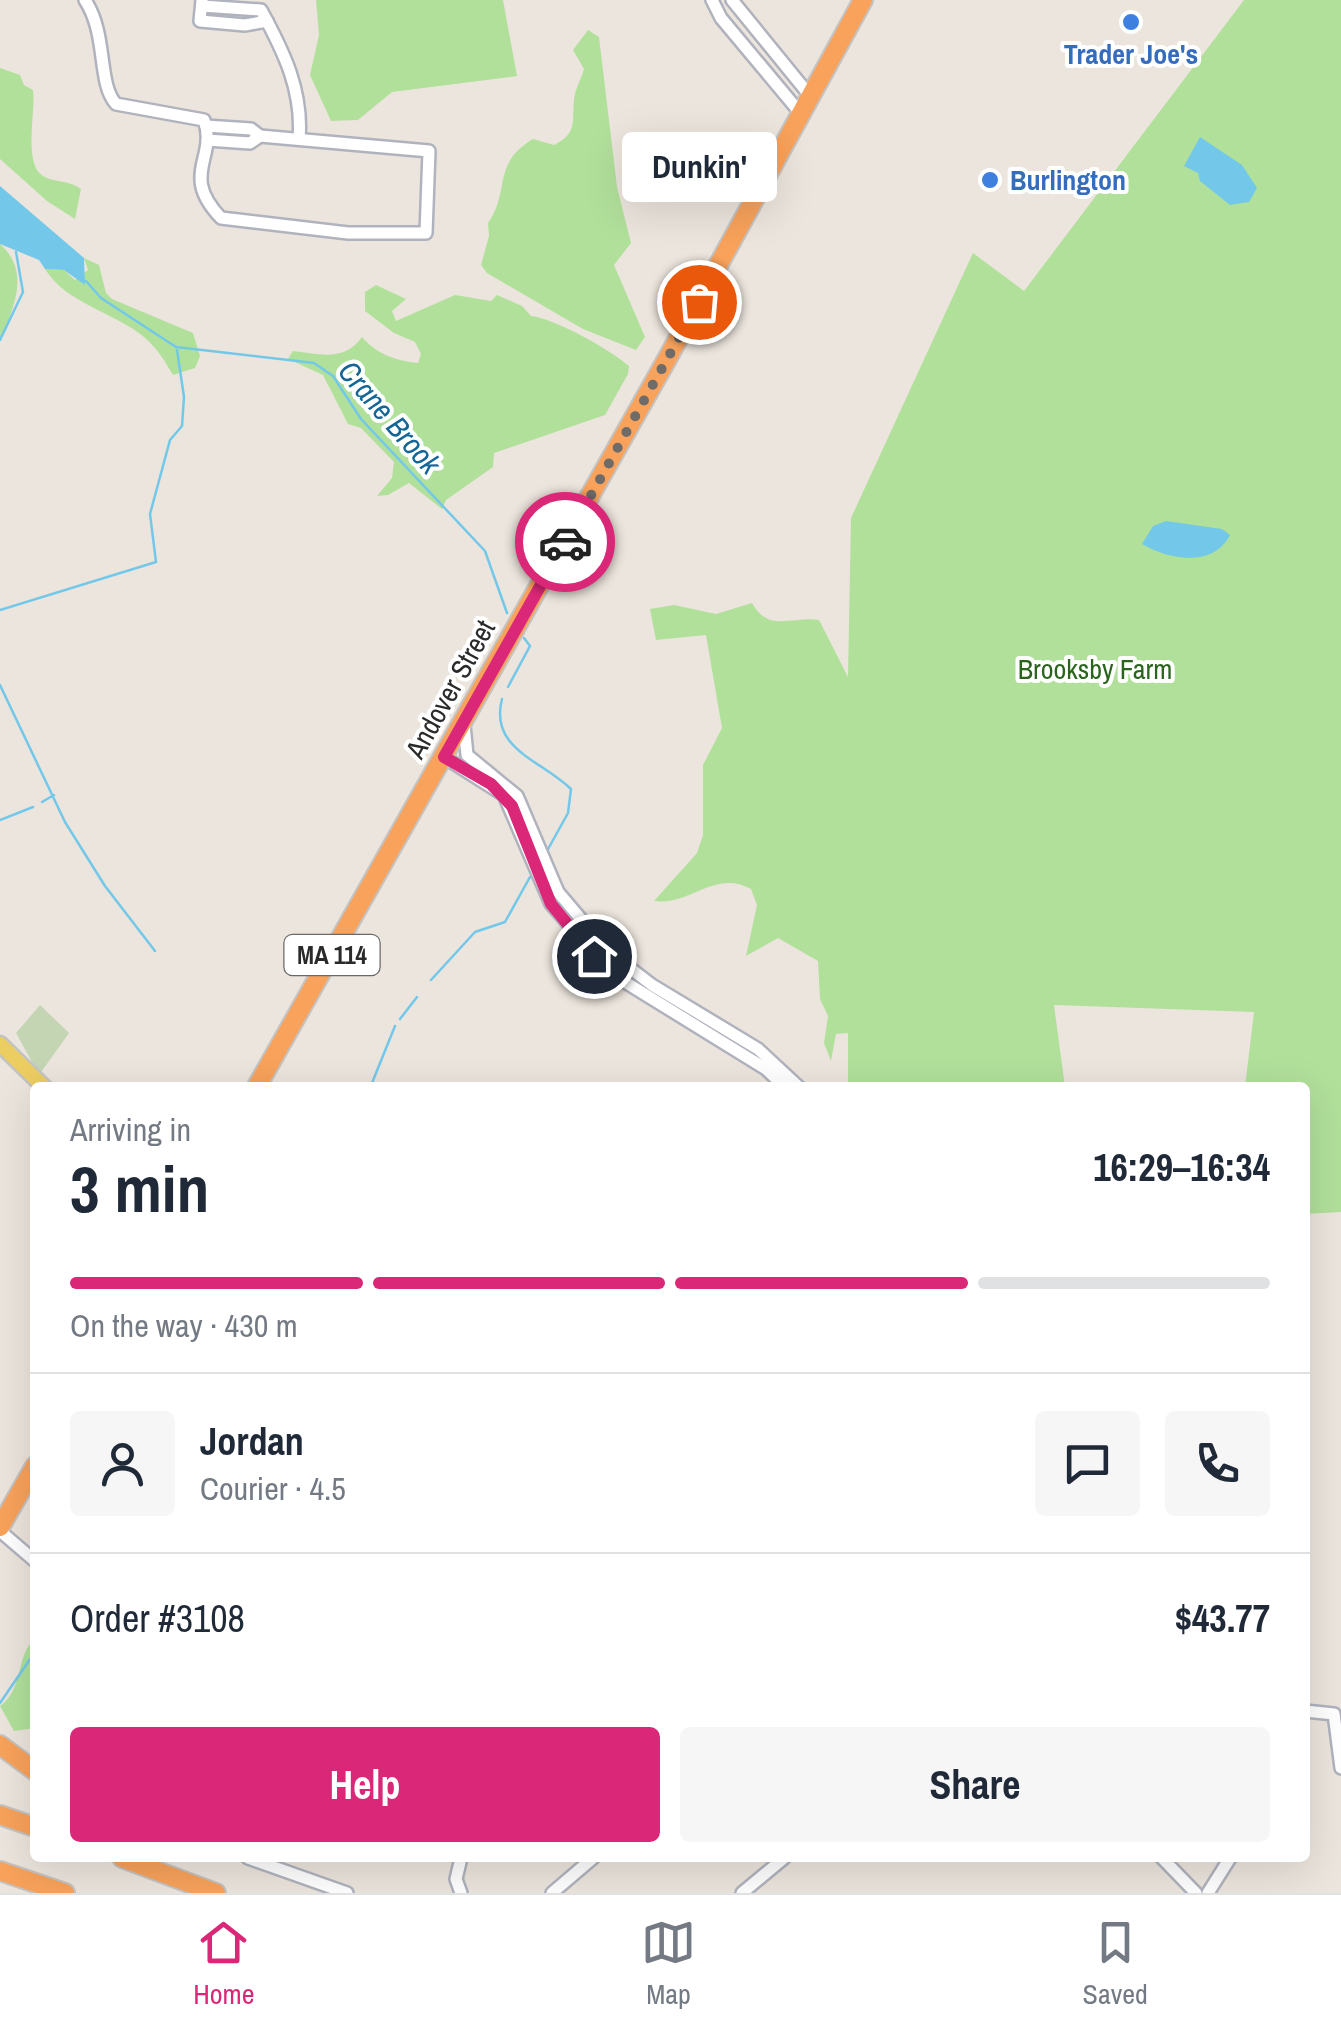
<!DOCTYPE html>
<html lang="en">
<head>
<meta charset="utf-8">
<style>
  :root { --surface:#fff; --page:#f6f6f7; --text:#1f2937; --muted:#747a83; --line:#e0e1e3; --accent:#db2777 }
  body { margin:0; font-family:"Archivo Narrow",sans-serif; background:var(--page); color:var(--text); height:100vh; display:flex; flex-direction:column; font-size:38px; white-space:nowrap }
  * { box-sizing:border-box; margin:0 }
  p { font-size:32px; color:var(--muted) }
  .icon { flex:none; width:55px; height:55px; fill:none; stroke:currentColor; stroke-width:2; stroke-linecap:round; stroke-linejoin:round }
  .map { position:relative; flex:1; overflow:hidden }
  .drawer { position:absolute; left:30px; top:1082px; width:1280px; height:780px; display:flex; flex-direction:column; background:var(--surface); border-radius:10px; box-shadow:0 10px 40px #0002 }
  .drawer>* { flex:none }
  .pin { position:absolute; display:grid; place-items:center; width:85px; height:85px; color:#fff; margin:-42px; border:5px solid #fff; border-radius:50%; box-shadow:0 2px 10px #0007 }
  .courier { position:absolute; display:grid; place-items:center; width:100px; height:100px; margin:-50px; border:8px solid #db2777; border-radius:50%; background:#fff; color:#222; box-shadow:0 2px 12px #0007 }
  .bubble { position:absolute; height:70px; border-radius:10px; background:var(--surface); box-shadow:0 10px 40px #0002; font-size:32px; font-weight:700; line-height:70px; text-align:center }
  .summary em { font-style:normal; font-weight:700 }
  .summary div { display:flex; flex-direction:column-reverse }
  .summary { display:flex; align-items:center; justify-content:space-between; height:170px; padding:0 40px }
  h1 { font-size:65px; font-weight:700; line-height:75px }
  .bar { display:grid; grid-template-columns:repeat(4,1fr); gap:15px 10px; align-content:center; height:120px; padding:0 40px }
  .bar i { height:12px; border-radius:8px; background:var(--line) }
  .bar .current { background:var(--accent) }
  .bar p { grid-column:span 4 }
  .line { display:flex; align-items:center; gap:25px; padding:0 40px; border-top:2px solid var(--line) }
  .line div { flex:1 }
  .round { display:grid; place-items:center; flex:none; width:105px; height:105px; border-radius:10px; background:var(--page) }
  .button { display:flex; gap:20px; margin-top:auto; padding:20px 40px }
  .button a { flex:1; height:115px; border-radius:10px; background:var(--accent); color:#fff; font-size:40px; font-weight:700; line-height:115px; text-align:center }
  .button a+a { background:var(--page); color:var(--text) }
  .tab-bar { display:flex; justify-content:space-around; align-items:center; height:140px; border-top:2px solid var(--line); background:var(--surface); font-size:28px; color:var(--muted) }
  .tab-bar a { display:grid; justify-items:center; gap:5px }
  .tab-bar .current { color:var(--accent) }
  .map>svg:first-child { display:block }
</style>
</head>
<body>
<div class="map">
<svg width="1341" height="1893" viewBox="0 0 1341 1893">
  <rect width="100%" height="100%" fill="#ece5dd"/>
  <g fill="#b1e09b">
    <path d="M316 0H503L517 76 392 92 358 120 331 121 310 75 319 35Z"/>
    <path d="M1244 0H1341V1212L1305 1214V1088L1245 1087 1254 1012 1054 1005 1065 1087H848V1033L836 1034 831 1061 824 1043 828 1016 820 999 818 961 778 938 746 956 757 905 751 889C714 869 691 906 654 901L697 853 703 835V765L722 728 706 635 656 640 650 609 674 605 716 614 752 603C768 633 794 616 819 620L848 677 851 518 973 253 1024 291Z"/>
    <path d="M588 30 599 37 617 187 631 243 614 265 645 337 636 350 583 329 487 273 481 265 489 236 488 223C511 191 491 164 533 139L554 145C581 132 570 117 575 94 577 85 582 77 584 69L573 50Z"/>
    <path d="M0 68 20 75 24 85 33 90C36 111 23 164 43 176 55 183 70 180 81 189L75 219 47 201 0 159Z"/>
    <path d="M0 244C33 273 11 312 0 342Z"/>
    <path d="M84 258 99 265 106 293 112 299 193 333 200 356 195 368 173 375C164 360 158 349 144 337 114 312 67 304 45 269L64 270 75 280 88 270Z"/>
    <path d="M376 285 406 299 392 311 396 321 455 295 491 301 497 295 522 306 531 316C556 319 609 349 629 366L628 374 605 415 494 453 493 467 446 500 442 509 409 483 388 495 377 496 392 478 394 462 361 428 348 424 323 375 288 359 293 351C321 354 344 362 362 337 376 354 397 361 418 363L421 354 415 342 394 333 365 311V292Z"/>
    <path d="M35 1638V1728L14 1731 0 1706C24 1689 15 1657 35 1638Z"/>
  </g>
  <path fill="#c4d5b4" d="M40 1005 69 1033 39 1075 16 1033Z"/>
  <g fill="#73c8ea">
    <path d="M1200 137 1242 165 1257 188 1249 202 1230 205 1200 181 1198 173 1184 166Z"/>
    <path d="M0 186 84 258 85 285 64 270 45 269 39 260 0 244Z"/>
    <path d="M1166 521 1222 529 1230 535C1213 568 1169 560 1142 544L1153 526Z"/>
  </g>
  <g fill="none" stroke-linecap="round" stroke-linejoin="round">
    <g stroke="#73c8ea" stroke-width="2.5">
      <path d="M86 281 101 298 176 347 314 363 333 376 361 419 485 551 507 613"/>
      <path d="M0 340 23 292 16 252"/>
      <path d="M0 610 156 562 150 514 170 440 182 426 184 397 177 350"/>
      <path d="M0 685 65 822 105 886 155 951"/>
      <path d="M508 687 530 646 524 638"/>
      <path d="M502 699C489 749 541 760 571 789L568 813 547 851"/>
      <path d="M42 802 54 795"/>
      <path d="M0 820 33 807"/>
      <path d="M431 980 475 932 505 922 530 877"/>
      <path d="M400 1019 417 997"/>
      <path d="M370 1088 395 1026"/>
      <path d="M0 1703 35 1652"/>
    </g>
    <defs>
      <g id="minor">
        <path d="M85 0C108 35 97 83 116 104L204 120C218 158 179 174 221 218L348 233H426L429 151 260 136"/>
        <path d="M202 0 200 21 245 25 267 21"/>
        <path d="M712 0 721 18 802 115"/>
        <path d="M732 0 811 97"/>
        <path d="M202 6 261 10C284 52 303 91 299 139"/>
        <path d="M206 126 251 129 260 136 250 143 207 140"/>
        <path d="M464 725 467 755 517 796 558 892 608 951 652 985 758 1049 800 1088"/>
        <path d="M444 757 504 795 551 904 612 974 766 1069 786 1088"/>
        <path d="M0 1531 35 1561"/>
        <path d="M1305 1711 1334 1714 1341 1768"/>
        <path d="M248 1858 347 1893"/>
        <path d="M1162 1858 1196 1893"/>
        <path d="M461 1893 456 1879 461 1858"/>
        <path d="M552 1893 593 1858"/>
        <path d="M742 1893 784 1858"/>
        <path d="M1208 1893 1230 1858"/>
      </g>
      <path id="major" d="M0 1044 45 1088"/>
      <g id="highway">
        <path d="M256 1088 666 361 863 0"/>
        <path d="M0 1527 35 1466"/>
        <path d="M0 1745 35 1771"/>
        <path d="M0 1815 35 1827"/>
        <path d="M122 1858 216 1893"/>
        <path d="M0 1871 65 1893"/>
      </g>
    </defs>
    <use href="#minor" stroke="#b0b3bd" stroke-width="16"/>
    <use href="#major" stroke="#c3c3c3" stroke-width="19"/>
    <use href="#highway" stroke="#c3c3c3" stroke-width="22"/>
    <use href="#minor" stroke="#fff" stroke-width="11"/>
    <use href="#major" stroke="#ebcd62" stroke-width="14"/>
    <use href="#highway" stroke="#f8a25b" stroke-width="18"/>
  </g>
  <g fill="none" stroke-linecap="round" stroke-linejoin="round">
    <path stroke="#6e6b69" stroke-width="10" stroke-dasharray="0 18" d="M565 542 699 302"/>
    <path stroke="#db2777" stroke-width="12" d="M565 542 444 757 491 784 512 806 551 904 594 956"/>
  </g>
  <g fill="#3f7fe0" stroke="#fff" stroke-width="4">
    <circle cx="1131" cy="22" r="10"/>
    <circle cx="990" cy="180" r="10"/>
  </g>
  <g text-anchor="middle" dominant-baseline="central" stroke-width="8" stroke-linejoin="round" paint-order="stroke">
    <rect fill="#fff" stroke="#6a6a6a" stroke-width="2.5" x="284.5" y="935" width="95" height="40" rx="8"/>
    <g font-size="25" font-weight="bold" fill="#2a2a2a">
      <text x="332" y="955">MA 114</text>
    </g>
    <g font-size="28" font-weight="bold" fill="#366cbe" stroke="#fff">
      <text x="1131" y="54">Trader Joe's</text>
      <text x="1010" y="180" text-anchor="start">Burlington</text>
    </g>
    <g font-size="28" fill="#2a641d" stroke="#fff">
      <text x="1095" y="669">Brooksby Farm</text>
    </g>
    <g font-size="28" fill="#2a2a2a" stroke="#fff">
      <text transform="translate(450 689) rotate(-61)">Andover Street</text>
    </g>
    <g font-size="30" font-style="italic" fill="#136696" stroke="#fff">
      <text transform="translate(390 417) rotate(49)">Crane Brook</text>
    </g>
  </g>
</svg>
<div class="pin" style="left:699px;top:302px;background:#ea580c"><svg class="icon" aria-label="bag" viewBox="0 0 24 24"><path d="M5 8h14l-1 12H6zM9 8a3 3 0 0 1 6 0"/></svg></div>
<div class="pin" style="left:594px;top:956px;background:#1f2937"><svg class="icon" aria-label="home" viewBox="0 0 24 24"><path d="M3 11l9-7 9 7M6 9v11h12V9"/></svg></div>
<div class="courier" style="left:565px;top:542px"><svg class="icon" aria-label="car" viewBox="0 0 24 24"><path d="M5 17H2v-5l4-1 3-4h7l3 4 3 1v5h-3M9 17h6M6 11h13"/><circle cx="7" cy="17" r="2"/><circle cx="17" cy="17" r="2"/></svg></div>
<div class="bubble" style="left:622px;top:132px;width:155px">Dunkin'</div>
<section class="drawer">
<div class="summary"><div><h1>3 min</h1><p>Arriving in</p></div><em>16:29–16:34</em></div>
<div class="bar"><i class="current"></i><i class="current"></i><i class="current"></i><i></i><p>On the way · 430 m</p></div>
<div class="line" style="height:180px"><a class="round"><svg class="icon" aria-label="person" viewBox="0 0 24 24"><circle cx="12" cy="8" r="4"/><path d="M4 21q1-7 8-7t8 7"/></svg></a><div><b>Jordan</b><p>Courier · 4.5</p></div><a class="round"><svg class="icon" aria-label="chat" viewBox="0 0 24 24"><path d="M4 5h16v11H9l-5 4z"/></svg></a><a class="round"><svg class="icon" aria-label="phone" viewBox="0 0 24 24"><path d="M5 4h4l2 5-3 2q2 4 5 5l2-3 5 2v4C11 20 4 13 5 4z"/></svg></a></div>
<div class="line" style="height:130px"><div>Order #3108</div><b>$43.77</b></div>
<div class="button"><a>Help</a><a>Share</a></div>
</section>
</div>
<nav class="tab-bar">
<a class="current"><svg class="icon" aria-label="home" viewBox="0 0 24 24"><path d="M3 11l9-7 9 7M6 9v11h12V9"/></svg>Home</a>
<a><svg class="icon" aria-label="map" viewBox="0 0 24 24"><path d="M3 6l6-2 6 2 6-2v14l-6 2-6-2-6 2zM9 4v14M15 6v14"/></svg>Map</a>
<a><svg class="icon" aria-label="saved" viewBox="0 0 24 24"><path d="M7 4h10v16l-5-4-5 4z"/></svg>Saved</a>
</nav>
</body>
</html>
